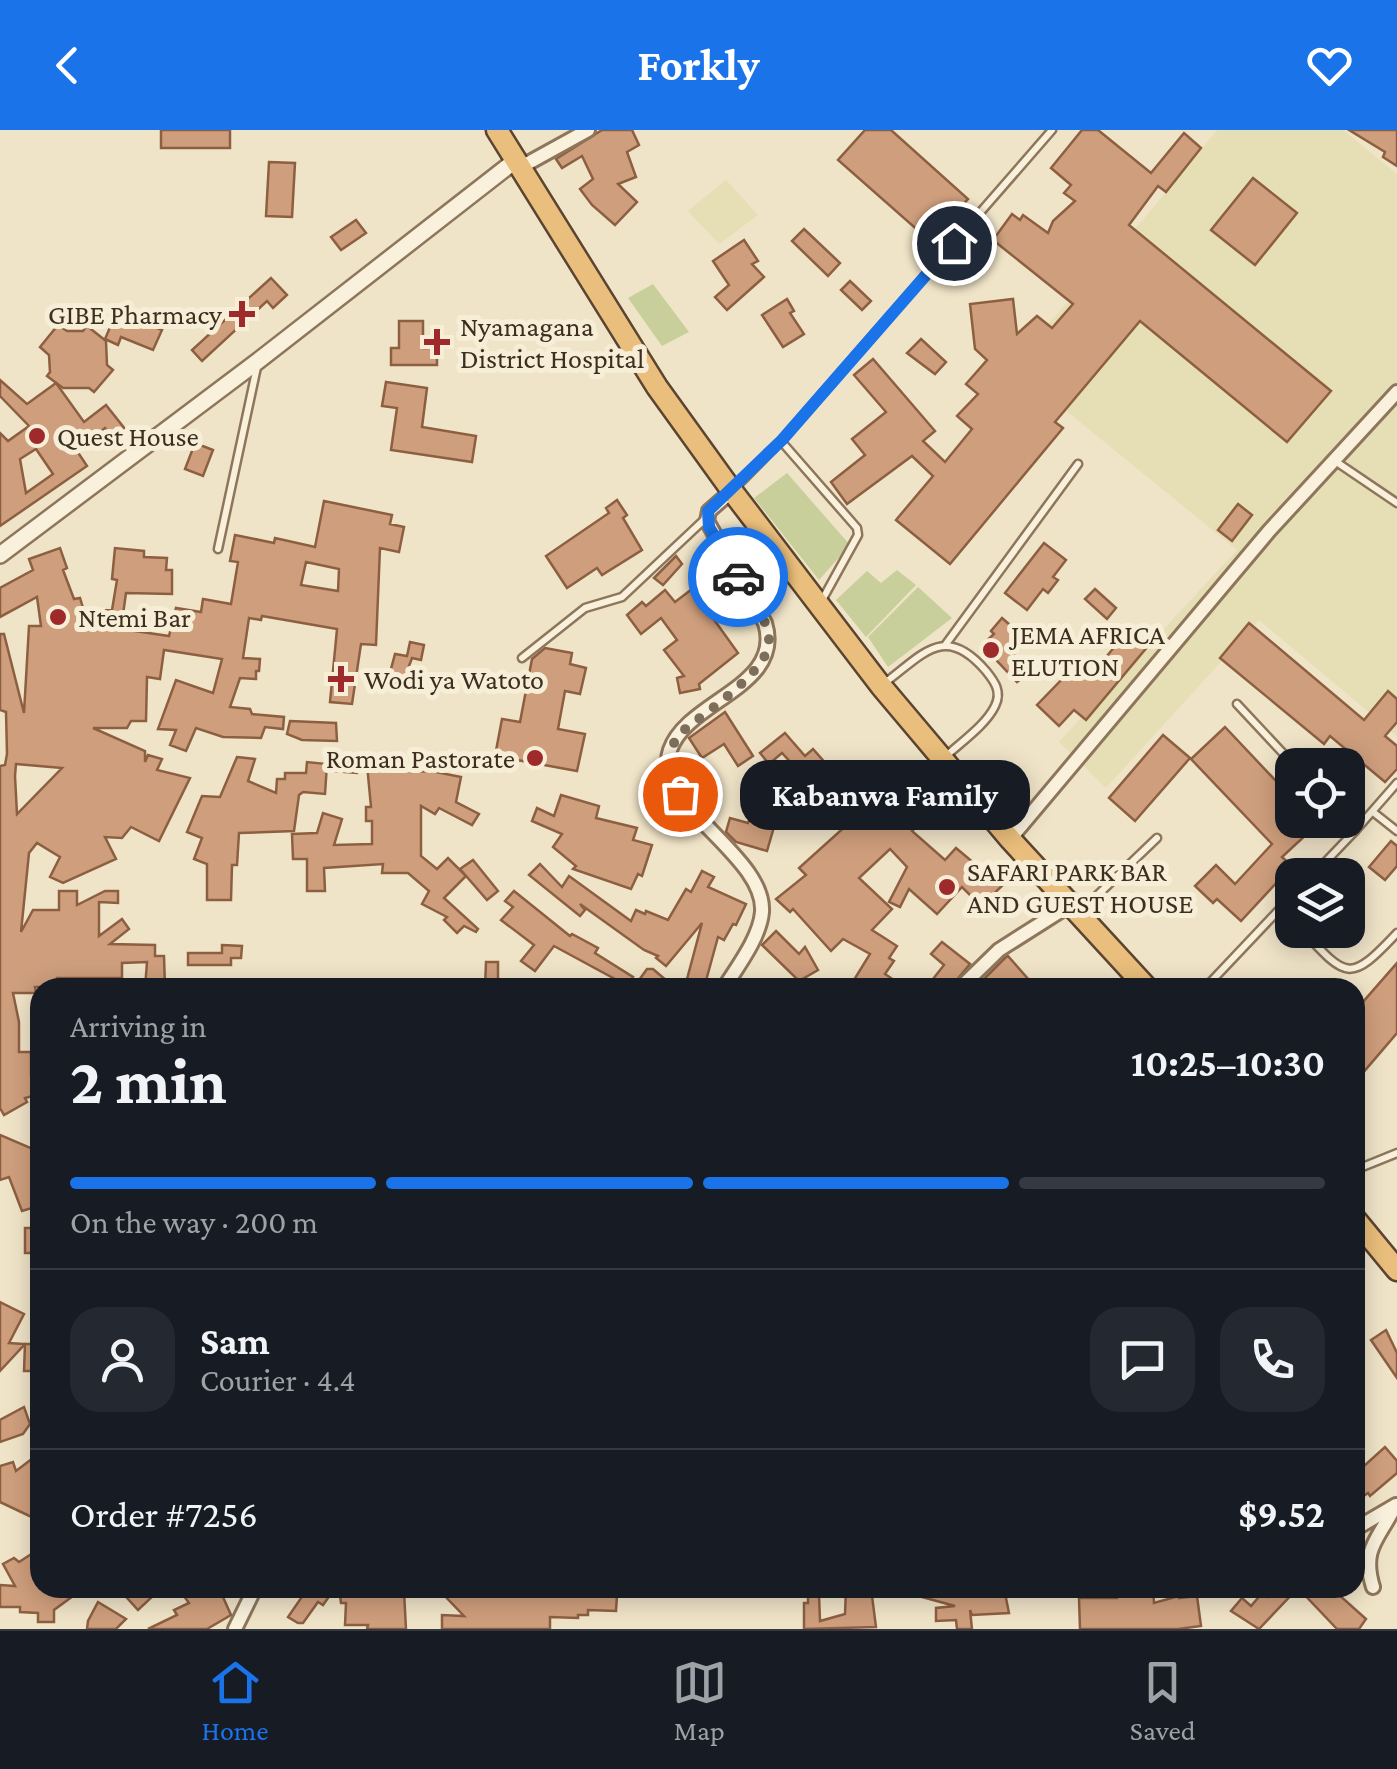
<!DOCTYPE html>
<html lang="en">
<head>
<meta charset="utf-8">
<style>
  :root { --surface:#171b24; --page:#242831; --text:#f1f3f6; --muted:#9ea1a6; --line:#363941; --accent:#1a73e8 }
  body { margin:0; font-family:"Crimson Pro",serif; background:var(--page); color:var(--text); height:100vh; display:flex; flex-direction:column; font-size:38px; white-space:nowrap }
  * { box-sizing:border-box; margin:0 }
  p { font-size:32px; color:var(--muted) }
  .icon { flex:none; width:55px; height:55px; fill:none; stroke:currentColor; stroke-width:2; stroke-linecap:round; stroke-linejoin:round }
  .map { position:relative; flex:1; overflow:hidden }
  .panel { position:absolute; left:30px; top:848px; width:1335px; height:620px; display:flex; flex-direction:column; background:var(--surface); border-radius:30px; box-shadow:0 5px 25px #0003 }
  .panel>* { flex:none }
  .controls { position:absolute; left:1275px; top:618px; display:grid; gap:20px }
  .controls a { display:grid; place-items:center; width:90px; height:90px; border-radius:20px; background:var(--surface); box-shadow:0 5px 25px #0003; font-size:50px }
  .pin { position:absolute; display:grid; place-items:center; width:85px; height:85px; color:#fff; margin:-42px; border:5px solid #fff; border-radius:50%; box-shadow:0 2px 10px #0007 }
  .courier { position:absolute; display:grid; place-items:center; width:100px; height:100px; margin:-50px; border:8px solid #1a73e8; border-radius:50%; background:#fff; color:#222; box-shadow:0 2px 12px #0007 }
  .bubble { position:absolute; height:70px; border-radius:30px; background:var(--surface); box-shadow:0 5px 25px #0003; font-size:32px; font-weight:700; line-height:70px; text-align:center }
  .headline em { font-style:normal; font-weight:700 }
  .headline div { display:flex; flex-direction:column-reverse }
  .headline { display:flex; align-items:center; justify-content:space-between; height:170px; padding:0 40px }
  h1 { font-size:65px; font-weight:700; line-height:75px }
  .bar { display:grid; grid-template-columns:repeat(4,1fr); gap:15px 10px; align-content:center; height:120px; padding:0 40px }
  .bar i { height:12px; border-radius:8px; background:var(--line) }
  .bar .current { background:var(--accent) }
  .bar p { grid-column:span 4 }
  .line { display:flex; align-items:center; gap:25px; padding:0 40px; border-top:2px solid var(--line) }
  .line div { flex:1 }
  .round { display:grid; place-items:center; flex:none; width:105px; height:105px; border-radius:30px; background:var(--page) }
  header { display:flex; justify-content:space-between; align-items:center; height:130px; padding:0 40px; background:var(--accent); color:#fff; font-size:45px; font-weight:700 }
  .tab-bar { display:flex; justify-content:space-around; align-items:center; height:140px; border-top:2px solid var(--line); background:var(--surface); font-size:28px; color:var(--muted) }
  .tab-bar a { display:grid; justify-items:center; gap:5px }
  .tab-bar .current { color:var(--accent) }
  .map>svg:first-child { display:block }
</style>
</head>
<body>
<header><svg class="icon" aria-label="back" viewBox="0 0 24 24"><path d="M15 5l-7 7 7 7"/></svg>Forkly<svg class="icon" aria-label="heart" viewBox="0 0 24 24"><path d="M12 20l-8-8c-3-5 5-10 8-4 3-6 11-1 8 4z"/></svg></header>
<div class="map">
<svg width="1397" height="1499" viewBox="0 0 1397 1499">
  <rect width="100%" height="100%" fill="#f0e4c8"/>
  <g fill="#e6deb5">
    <path d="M1217 0H1343L1397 44V606L1259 490 1106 658 1059 612 1237 420 1021 244 1046 196 1147 85Z"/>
    <path d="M726 50 758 85 719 114 688 81Z"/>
  </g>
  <g fill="#c9cf9b">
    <path d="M653 154 689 202 662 216 628 168Z"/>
    <path d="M787 343 850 415 819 450 754 368Z"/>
    <path d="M897 440 916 455 866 507 836 470 867 441 881 453Z"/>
    <path d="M918 457 952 488 888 537 868 507Z"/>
  </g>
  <g fill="#cf9f7d" stroke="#8d5f41" stroke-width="2.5" fill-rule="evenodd">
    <rect x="161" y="0" width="69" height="18"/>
    <path d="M602 0H632L639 15 627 22 636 47 618 54 637 72 615 95 592 75 580 59 593 49 582 26 562 38 556 29Z"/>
    <path d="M865 0H891L968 69 930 111 838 30Z"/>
    <path d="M1082 0H1098L1151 43 1184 3 1201 18 1166 62 1158 56 1129 95 1331 261 1287 312 1140 191 1055 292 1063 298 950 434 896 390 933 346 912 326 847 374 831 352 865 325 852 309 886 282 854 245 873 229 935 301 923 311 945 332 972 299 957 286 978 264 966 254 987 230 975 219 970 174 1013 169 1017 204 1037 186 1052 198 1073 174 993 110 1012 84 1020 90 1023 85 1048 103 1053 91 1075 71 1064 63 1071 55 1051 38Z"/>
    <path d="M1349 0H1397V36L1383 27 1385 22Z"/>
    <path d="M269 32 295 33 292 87 266 86Z"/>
    <path d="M1253 48 1297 83 1255 135 1211 100Z"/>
    <path d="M356 90 366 103 341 120 331 107Z"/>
    <path d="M804 99 840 133 828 146 792 111Z"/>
    <path d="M744 110 758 131 752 134 764 147 727 180 715 167 729 155 713 131Z"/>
    <path d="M271 148 287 165 273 178 267 171 202 231 192 220Z"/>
    <path d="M850 151 871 171 862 180 841 160Z"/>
    <path d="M787 169 794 181 790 183 804 204 783 217 762 185Z"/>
    <path d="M117 181 162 200 153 220 121 207 118 215 105 209Z"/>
    <path d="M399 191H423V218H437V235H391V218H399Z"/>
    <path d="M58 195 67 201H83L87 196 106 211 107 235 113 240 94 262 89 258H63L47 246 50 242 49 225 40 217Z"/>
    <path d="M921 209 946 232 935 244 907 223Z"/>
    <path d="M0 250 27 274 56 253 84 292 106 275 125 299 112 307 105 298 77 321 87 336 0 396V303L8 311 29 296 0 266ZM36 319 53 344 26 363 20 329Z"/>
    <path d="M386 252 427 258 422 297 476 306 472 332 391 320 397 278 382 276Z"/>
    <path d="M195 313 213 320 203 346 185 339Z"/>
    <path d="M617 370 627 385 623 388 642 420 602 445 597 438 567 458 546 426 609 383 606 378Z"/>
    <path d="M324 371 392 385 390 394 404 397 399 422 380 418 376 515 361 514 352 574 330 572 337 499 262 486 261 490 249 488 243 528 260 529 259 541H256V549L240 548 230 577 250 579 252 584 284 587 283 599 265 597 261 608 223 607 196 598 186 621 170 615 176 600 158 599 176 550 213 563 222 529 164 520 160 549 147 547 146 591H131L127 598H93L145 621V632L148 625 162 629 157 640 190 648 159 711 131 697 122 708 105 707 116 729 63 753 50 747 60 727 37 713 29 723 21 802 33 780H59V761H77V775L105 761H118V773L99 772V806L122 789 129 799 110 814 155 815V826H164L165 858H145L147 832 122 833V848H57V857H35L36 863H13L19 892V922H31V944L40 942V964L25 968 27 972 4 985 0 978V636L5 635 7 624 6 582 0 580V504H4L24 583 29 496H41L37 467 0 487V458L33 440 29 429 60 418 67 438 63 440 74 469 80 468 84 481 112 480 117 450 112 449 115 418 144 421V427L167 428 166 440H172V464L126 463 121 499 169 506 176 478 201 482 203 469 231 474 238 432 230 431 235 405 274 413 275 408 315 417ZM306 432 339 439 338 461 301 455ZM16 634 62 638 17 684 15 646Z"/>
    <path d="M1238 374 1252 385 1232 411 1218 400Z"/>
    <path d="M1044 413 1066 430 1053 447 1058 450 1048 463 1043 459 1027 480 1005 463Z"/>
    <path d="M676 426 682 434 663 455 654 448Z"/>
    <path d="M692 459 738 523 699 554 700 559 680 563 677 548 684 546 664 520 677 510 661 488 641 504 627 485 642 472 646 476 665 460 675 472Z"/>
    <path d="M1095 459 1116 478 1107 489 1085 469Z"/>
    <path d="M1002 488 1018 502 1013 507 1022 516 1012 526 1027 544 1017 552 982 515 994 504 991 501Z"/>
    <path d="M1249 493 1364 590 1388 561 1397 569V592L1385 606 1397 616V639L1385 652 1330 606 1324 614 1220 528Z"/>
    <path d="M1129 499 1148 516 1086 590 1074 580 1059 596 1037 575 1071 540 1073 542 1078 537 1089 548Z"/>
    <path d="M410 512 424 515 421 530 412 528 402 555 388 550 395 524 407 526Z"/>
    <path d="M545 518 572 523 570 534 586 538 580 564 565 561 558 599 585 604 577 641 495 626 502 589 520 592 532 529Z"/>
    <path d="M725 582 753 626 738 636 724 614 702 628 689 608Z"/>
    <path d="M290 591 336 593 337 611 302 610 287 604Z"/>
    <path d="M1225 597 1292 668V690H1322L1282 727 1292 736 1241 791 1217 769 1213 773 1195 756 1216 735 1235 754 1272 714 1191 629Z"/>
    <path d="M785 603 805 626 813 619 844 654 826 670 831 676 823 684 818 678 802 692 781 669 805 648 782 623 769 634 760 623Z"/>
    <path d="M1163 605 1190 628 1135 691 1109 668Z"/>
    <path d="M366 624 402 626 401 638 411 637V642L431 641 461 647 456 672 479 684 472 695 439 678 435 684 421 676V726L437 739 448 728 466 746 444 768 478 799 476 802 464 796 457 803 444 790 447 787 422 774 429 761 408 743H382L383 734 324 738 325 761H307V729H293L292 704 317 703 323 683 342 689 334 715 372 714V691H366V677H371Z"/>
    <path d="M335 625 362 626 357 643 334 641Z"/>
    <path d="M237 627 255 629 248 651 276 663 277 649H285V643H306L307 632 327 634 325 664 303 662 299 665 294 701 239 703 237 735H232L231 770H207V734L194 729 202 708 187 702 202 666 220 667Z"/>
    <path d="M561 665 599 676 596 688 637 698 633 710 652 715 642 746 638 744 631 759 573 739 576 736 553 717 562 704 532 691 537 678 554 686Z"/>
    <path d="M883 669 904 691 914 681 923 690 912 701 945 730 956 718 987 744 990 741 1003 755 981 776 962 757 937 784 909 759 900 777 889 772 907 737 890 719 859 748 892 779 872 800 897 816 889 828 894 831 885 844 891 848 884 858H849L870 824 843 809 831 821 793 779 790 782 776 769 806 745 799 738 849 693 852 696Z"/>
    <path d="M752 683 776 690 767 721 736 712 726 702 730 688 748 693Z"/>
    <path d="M1391 711 1397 716V736L1385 750 1369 737Z"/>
    <path d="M473 730 498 761 487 770 460 739Z"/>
    <path d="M540 734 562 757 569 746 631 791 636 780 645 784 646 781 668 790 686 759 691 762 702 741 714 747 708 757 746 774 736 795 733 794 724 810 718 807 704 858 686 853 702 793 666 836 656 828 658 826 644 820 580 774 585 780 580 786 529 745Z"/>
    <path d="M514 761 570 806 572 804 598 818 595 823 633 847 628 856 554 816 535 841 521 831 534 815 501 790 513 777 505 771Z"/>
    <path d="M776 801 799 824 805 817 818 840 799 851 762 815Z"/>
    <path d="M942 812 970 834 950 858H926L944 835 931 824Z"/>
    <path d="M222 815 242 816 241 828H231V835H188V823H222Z"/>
    <path d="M1008 826 1036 858H975L1005 828Z"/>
    <path d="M486 832H498V858H485Z"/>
    <path d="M1397 833V903L1355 952V881Z"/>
    <path d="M647 839H653L667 851 662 858H648L639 850Z"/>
    <path d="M0 1005 40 1022V1055L34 1057 39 1076 22 1081 9 1047 0 1050Z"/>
    <rect x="25" y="1098" width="14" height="25"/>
    <path d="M0 1172 24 1184 9 1213 25 1214 0 1241Z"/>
    <path d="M1386 1200 1397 1223V1248L1371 1210Z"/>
    <path d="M25 1214H38L36 1241H24Z"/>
    <path d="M24 1277 30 1294 23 1304 0 1312V1290Z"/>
    <path d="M1385 1317 1397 1331V1343L1370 1366 1368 1363 1355 1372V1344Z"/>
    <path d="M33 1328 40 1338V1391L0 1372V1336L13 1332 16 1341Z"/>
    <path d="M33 1423 40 1436V1458H84L54 1480V1492H38V1483L20 1482V1477H0V1455L15 1456 3 1434 14 1428 19 1432Z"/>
    <path d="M118 1458H147L154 1465 138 1480Z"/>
    <path d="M178 1458H241L223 1467 231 1485 207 1499H148L177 1485 174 1480 189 1473Z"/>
    <path d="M308 1458H335L323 1475 318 1472 303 1493H298L288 1487Z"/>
    <path d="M339 1458H355V1463L404 1461 406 1499H367L368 1495H345L346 1473H341Z"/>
    <path d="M488 1458H584V1464L617 1465 616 1481 588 1480V1485H578V1488L550 1487V1499H442V1485L464 1486 441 1462H487Z"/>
    <path d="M846 1458H871L876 1497 804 1499V1473H808V1465H819L820 1491 845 1484Z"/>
    <path d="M900 1458H937L935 1464 1004 1458 1009 1483 972 1485 970 1480 972 1499H957L956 1490 936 1491V1478L955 1476 900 1461Z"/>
    <path d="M1276 1458H1344L1338 1464 1366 1489 1359 1499H1337L1298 1458 1259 1499 1231 1481 1242 1468 1251 1476 1263 1462 1268 1467Z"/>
    <path d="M1153 1459 1154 1473 1179 1466V1468L1197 1466 1201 1496 1178 1499H1080L1079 1468H1117L1116 1462Z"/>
    <path d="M98 1472 126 1489 116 1499H87L88 1491Z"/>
  </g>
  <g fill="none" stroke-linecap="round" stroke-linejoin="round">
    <defs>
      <g id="service">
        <path d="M781 311 857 398 858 405 821 472"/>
        <path d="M1335 331 1397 373"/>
        <path d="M735 358 781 311 1052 0"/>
        <path d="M218 419 257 237"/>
        <path d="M946 514 1078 334"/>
        <path d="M522 528 585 478 622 467 706 388"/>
        <path d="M882 555C923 525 944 492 986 541 995 552 1002 562 995 576 986 595 960 613 945 627"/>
        <path d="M1237 574 1294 635"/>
        <path d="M1373 682 1397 701"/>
        <path d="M1355 701 1397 653"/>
        <path d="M1313 745 1355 701 1345 690"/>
        <path d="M1281 778 1292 790"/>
        <path d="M1083 779 1157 708"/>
        <path d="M1302 800C1347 849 1350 853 1397 803"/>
        <path d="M1205 858 1292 766"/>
        <path d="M1355 1040 1397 1023"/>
      </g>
      <g id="minor">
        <path d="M521 37 588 0"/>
        <path d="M1010 709 1269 401 1397 262"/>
        <path d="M724 858C738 836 760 807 762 782 766 725 651 674 670 620 687 570 785 557 765 493L707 391 709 381 732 361"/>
        <path d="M960 858 999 820 1070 775"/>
        <path d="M1355 1399 1396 1375"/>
        <path d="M1373 1457C1361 1418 1379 1409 1395 1376"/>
        <path d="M235 1499 255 1458"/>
      </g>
      <path id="tertiary" d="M0 425 258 231 516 30"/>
      <g id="trunk">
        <path d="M497 0 657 257 732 361 881 556 1010 709 1147 858"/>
        <path d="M1355 1089 1397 1140"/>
      </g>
    </defs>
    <use href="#service" stroke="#8d765c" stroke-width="11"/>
    <use href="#minor" stroke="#8d765c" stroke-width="18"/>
    <use href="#tertiary" stroke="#8d765c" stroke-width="20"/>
    <use href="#trunk" stroke="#5b4430" stroke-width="25"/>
    <use href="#service" stroke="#faf1dc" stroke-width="6"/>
    <use href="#minor" stroke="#faf1dc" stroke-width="12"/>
    <use href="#tertiary" stroke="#faf1dc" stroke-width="15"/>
    <use href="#trunk" stroke="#eabe7c" stroke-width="20"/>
  </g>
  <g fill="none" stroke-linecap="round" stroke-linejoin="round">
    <path stroke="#7c6e5b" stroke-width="10" stroke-dasharray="0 18" d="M680 664C667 641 665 626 679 604 702 585 771 540 769 510 768 488 749 465 738 447"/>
    <path stroke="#1a73e8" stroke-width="12" d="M738 447 709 397 708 381 782 310 954 113"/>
  </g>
  <g fill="#9e2a2b" stroke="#f7eed8" stroke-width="4">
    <path d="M237 169h10v10h10v10h-10v10h-10v-10h-10v-10h10z"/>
    <path d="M432 197h10v10h10v10h-10v10h-10v-10h-10v-10h10z"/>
    <circle cx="37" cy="306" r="10"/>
    <circle cx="58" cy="487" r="10"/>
    <circle cx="991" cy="520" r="10"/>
    <path d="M336 534h10v10h10v10h-10v10h-10v-10h-10v-10h10z"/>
    <circle cx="535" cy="628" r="10"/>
    <circle cx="947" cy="757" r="10"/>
  </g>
  <g text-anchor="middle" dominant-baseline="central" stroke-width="10" stroke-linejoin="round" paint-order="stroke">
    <g font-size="28" fill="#3d2e20" stroke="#f7eed8" text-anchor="start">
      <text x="222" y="184" text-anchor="end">GIBE Pharmacy</text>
      <text x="460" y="196">Nyamagana<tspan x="460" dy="32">District Hospital</tspan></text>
      <text x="57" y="306">Quest House</text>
      <text x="78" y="487">Ntemi Bar</text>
      <text x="1011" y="504">JEMA AFRICA<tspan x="1011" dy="32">ELUTION</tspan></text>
      <text x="364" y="549">Wodi ya Watoto</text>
      <text x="515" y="628" text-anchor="end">Roman Pastorate</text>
      <text x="967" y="741">SAFARI PARK BAR<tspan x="967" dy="32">AND GUEST HOUSE</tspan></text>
    </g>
  </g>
</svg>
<div class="controls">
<a><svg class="icon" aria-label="locate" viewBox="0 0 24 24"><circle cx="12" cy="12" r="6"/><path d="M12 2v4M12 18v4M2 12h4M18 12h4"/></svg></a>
<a><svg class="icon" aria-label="layers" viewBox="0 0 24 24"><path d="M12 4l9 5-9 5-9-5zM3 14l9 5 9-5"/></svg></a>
</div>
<div class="pin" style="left:680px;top:664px;background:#ea580c"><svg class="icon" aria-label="bag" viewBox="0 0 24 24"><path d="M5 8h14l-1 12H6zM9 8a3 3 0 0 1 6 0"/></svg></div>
<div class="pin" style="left:954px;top:113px;background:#1f2937"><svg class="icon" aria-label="home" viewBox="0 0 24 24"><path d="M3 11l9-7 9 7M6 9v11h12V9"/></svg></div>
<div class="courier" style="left:738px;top:447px"><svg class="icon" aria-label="car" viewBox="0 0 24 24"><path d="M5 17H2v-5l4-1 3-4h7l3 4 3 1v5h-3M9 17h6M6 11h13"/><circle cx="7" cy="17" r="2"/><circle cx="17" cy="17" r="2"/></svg></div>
<div class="bubble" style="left:740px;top:630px;width:290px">Kabanwa Family</div>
<section class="panel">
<div class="headline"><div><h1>2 min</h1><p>Arriving in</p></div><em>10:25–10:30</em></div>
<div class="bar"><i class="current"></i><i class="current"></i><i class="current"></i><i></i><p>On the way · 200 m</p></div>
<div class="line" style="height:180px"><a class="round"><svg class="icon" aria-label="person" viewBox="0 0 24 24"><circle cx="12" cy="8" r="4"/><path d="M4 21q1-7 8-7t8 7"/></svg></a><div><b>Sam</b><p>Courier · 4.4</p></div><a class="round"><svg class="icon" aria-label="chat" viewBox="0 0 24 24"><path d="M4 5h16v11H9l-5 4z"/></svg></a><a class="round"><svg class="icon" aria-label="phone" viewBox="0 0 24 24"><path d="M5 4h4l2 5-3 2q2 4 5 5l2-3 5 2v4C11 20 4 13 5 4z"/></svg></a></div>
<div class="line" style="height:130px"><div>Order #7256</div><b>$9.52</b></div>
</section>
</div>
<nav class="tab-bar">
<a class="current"><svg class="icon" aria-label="home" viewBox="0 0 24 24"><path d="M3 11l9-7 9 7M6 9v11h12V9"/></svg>Home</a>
<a><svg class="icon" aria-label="map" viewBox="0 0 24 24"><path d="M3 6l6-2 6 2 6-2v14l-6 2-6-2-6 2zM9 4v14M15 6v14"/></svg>Map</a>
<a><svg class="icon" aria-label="saved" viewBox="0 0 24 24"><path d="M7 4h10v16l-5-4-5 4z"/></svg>Saved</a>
</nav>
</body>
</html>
